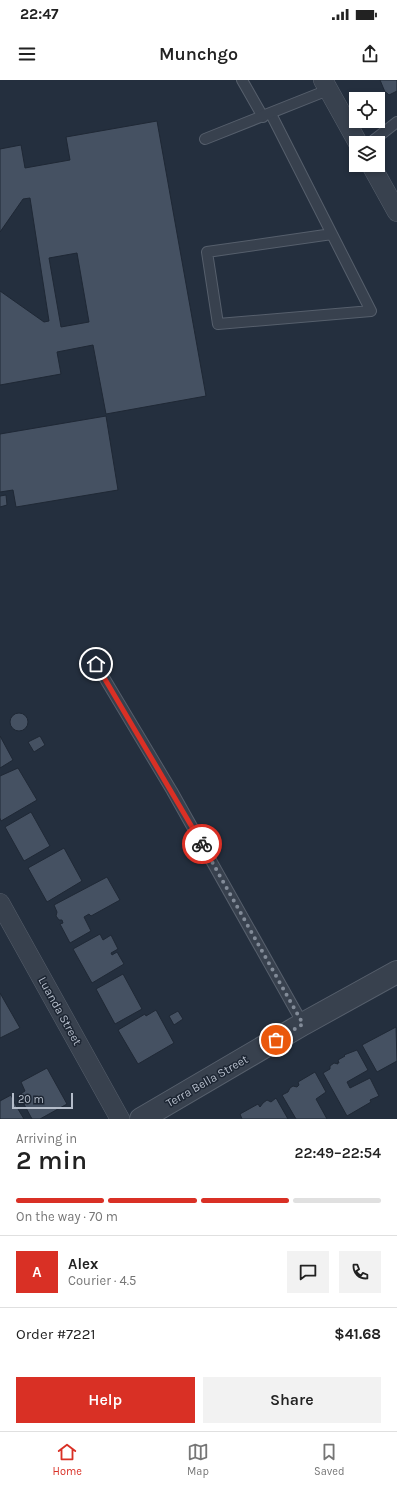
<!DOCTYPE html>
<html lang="en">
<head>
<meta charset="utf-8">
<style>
  :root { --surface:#fff; --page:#f2f2f2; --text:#222; --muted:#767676; --line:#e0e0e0; --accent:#d93025 }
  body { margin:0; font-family:Karla,sans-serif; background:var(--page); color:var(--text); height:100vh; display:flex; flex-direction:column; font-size:15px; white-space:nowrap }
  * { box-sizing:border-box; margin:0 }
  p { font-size:13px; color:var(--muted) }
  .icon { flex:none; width:22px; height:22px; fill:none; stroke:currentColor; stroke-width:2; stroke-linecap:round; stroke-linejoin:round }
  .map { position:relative; height:1039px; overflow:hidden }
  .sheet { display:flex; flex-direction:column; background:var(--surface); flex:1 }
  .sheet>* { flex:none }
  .fabs { position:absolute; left:349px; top:12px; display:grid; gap:8px }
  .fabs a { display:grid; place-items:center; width:36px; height:36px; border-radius:0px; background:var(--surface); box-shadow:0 2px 6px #0003; font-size:20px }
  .scale { position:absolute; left:12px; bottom:10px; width:61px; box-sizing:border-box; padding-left:4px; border:2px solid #b4bcc9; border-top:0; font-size:11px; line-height:14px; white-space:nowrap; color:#b4bcc9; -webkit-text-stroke:3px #1d2633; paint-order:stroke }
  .pin { position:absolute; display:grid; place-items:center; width:34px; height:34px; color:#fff; margin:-17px; border:2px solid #fff; border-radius:50%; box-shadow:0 1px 4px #0007 }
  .courier { position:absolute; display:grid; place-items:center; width:40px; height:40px; margin:-20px; border:3px solid #d93025; border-radius:50%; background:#fff; color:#222; box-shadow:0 1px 5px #0007 }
  .overview em { font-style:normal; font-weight:600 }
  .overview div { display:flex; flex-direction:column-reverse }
  .overview { display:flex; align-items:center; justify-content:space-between; height:68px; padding:0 16px }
  h1 { font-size:26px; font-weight:600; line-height:30px }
  .bar { display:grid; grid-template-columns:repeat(4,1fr); gap:6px 4px; align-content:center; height:48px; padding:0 16px }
  .bar i { height:5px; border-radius:3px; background:var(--line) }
  .bar .active { background:var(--accent) }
  .bar p { grid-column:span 4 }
  .line { display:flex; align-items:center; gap:10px; padding:0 16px; border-top:1px solid var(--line) }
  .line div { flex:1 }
  .round { display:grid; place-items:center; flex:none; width:42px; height:42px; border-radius:0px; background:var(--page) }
  .button { display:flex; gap:8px; margin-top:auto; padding:8px 16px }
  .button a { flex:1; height:46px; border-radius:0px; background:var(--accent); color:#fff; font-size:16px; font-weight:600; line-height:46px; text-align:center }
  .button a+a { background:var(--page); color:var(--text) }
  .status { display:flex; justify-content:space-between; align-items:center; height:28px; padding:0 20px; background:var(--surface); direction:ltr }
  .status svg { height:11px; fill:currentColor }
  header { display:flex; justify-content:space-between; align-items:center; height:52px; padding:0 16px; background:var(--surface); font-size:18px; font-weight:600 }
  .menu { display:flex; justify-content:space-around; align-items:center; height:56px; border-top:1px solid var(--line); background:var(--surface); font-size:11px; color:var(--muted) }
  .menu a { display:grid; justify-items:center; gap:2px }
  .menu .active { color:var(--accent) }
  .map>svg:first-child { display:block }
</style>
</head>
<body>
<div class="status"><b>22:47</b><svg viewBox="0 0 49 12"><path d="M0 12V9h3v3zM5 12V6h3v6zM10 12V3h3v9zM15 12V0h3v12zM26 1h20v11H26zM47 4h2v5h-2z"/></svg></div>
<header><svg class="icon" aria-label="menu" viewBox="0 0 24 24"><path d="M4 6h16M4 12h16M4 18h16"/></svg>Munchgo<svg class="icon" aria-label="share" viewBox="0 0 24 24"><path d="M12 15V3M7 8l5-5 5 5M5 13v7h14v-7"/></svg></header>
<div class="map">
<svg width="397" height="1039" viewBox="0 0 397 1039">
  <rect width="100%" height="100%" fill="#242f3e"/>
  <g fill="#455162" stroke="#1f2835" fill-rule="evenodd">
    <path d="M380 0H397V11L389 15 387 13 385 12Z"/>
    <path d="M157 41 206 316 106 334 93 265 57 272 61 294 0 305V211L44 242 49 241 30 118 23 119 0 152V69L21 65 25 88 70 80 66 57ZM77 173 89 242 61 247 49 178Z"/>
    <path d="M106 336 118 410 16 427 13 410 0 412V354Z"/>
    <path d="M6 415 7 425 0 427V416Z"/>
    <circle cx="19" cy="642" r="9"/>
    <path d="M0 656 13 680 0 688Z"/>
    <path d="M40 656 45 665 34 672 28 662Z"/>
    <path d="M18 688 37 720 1 741 0 738V696Z"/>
    <path d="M31 732 50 766 24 781 5 747Z"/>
    <path d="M64 768 82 801 47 822 28 788Z"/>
    <path d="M107 797 120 820 91 836 89 834 84 837 91 851 70 863 60 844 63 843 62 840H59L56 836 57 832 54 825Z"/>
    <path d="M100 854 103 860 111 855 118 869 111 873 112 875 117 872 124 884 92 903 73 869Z"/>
    <path d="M123 894 142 929 115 944 96 909Z"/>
    <path d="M0 913 20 948 0 958Z"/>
    <path d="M156 930 174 963 138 984 118 950 145 934 146 936Z"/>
    <path d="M178 931 183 939 174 945 169 936Z"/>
    <path d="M396 947 397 981 377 992 362 965Z"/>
    <path d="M357 970 368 990 347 1002 350 1008 370 998 379 1016 370 1020 371 1022 347 1036 323 993 330 989V986L334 983 338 984 337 983H339L338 980 345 976 344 975Z"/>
    <path d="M47 988 67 1024 40 1039H32L19 1015 25 1011 21 1002Z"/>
    <path d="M315 992 326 1012 316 1019 327 1039H296L282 1015 288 1012 290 1008 293 1006 297 1007 299 1005 298 1002Z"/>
    <path d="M11 1015 15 1024 24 1039H0V1021Z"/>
    <path d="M276 1018 288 1039H242L240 1034 258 1024 260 1027 263 1023 267 1020 271 1022Z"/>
  </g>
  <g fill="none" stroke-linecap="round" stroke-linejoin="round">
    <defs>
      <g id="service">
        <path d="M242 0 263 37"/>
        <path d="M271 34 371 231 218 244 207 172 332 154"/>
        <path d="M205 59 328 10"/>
        <path d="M370 63 397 42"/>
        <path d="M96 584 172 711 303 944"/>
      </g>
      <g id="minor">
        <path d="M323 0 358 63"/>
        <path d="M371 85 397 132"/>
        <path d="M0 823 120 1039"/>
      </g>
      <path id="tertiary" d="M141 1039 303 944 397 892"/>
    </defs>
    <use href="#service" stroke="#565f6c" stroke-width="12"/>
    <use href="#minor" stroke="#565f6c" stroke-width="20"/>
    <use href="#tertiary" stroke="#565f6c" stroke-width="24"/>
    <use href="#service" stroke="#38414e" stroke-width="10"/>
    <use href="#minor" stroke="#38414e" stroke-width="19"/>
    <use href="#tertiary" stroke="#38414e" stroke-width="22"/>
  </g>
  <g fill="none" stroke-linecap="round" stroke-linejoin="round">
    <path stroke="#828b98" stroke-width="4" stroke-dasharray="0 7.2" d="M202 764 303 944 276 960"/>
    <path stroke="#d93025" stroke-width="5" d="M96 584 202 764"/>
  </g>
  <g text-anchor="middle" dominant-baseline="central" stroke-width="3" stroke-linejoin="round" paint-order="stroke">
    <g font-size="12" fill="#b4bcc9" stroke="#1d2633">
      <text transform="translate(60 931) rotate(61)">Luanda Street</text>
      <text transform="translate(207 1001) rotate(-30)">Terra Bella Street</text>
    </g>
  </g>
</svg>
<div class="fabs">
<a><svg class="icon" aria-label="locate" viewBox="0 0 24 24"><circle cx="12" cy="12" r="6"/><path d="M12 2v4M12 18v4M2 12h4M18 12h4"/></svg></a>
<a><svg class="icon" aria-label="layers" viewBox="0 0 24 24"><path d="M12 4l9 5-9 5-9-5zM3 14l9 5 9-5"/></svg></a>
</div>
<div class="scale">20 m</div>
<div class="pin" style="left:276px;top:960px;background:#ea580c"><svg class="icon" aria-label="bag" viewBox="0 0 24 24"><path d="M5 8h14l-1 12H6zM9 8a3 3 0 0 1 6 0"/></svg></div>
<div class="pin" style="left:96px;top:584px;background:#1f2937"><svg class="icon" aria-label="home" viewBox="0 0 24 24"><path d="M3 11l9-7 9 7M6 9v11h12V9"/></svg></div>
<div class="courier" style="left:202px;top:764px"><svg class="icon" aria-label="bike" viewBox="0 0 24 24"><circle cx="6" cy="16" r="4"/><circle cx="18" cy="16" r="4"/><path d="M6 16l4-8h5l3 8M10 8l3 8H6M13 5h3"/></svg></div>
</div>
<section class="sheet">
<div class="overview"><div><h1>2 min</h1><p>Arriving in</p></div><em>22:49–22:54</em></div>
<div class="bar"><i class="active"></i><i class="active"></i><i class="active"></i><i></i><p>On the way · 70 m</p></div>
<div class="line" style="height:72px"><b class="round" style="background:var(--accent);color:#fff">A</b><div><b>Alex</b><p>Courier · 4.5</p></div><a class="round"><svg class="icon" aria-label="chat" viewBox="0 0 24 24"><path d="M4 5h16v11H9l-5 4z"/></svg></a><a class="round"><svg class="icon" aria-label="phone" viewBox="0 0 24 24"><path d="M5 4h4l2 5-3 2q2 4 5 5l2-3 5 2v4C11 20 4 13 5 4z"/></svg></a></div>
<div class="line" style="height:52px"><div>Order #7221</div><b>$41.68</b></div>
<div class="button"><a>Help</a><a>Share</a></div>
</section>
<nav class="menu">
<a class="active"><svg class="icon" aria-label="home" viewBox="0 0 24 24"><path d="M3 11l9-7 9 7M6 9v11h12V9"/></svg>Home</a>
<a><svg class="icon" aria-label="map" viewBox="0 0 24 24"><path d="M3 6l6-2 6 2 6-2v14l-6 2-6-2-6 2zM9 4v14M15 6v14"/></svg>Map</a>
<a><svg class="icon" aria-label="saved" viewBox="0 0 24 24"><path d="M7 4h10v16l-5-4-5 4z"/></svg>Saved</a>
</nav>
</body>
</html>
